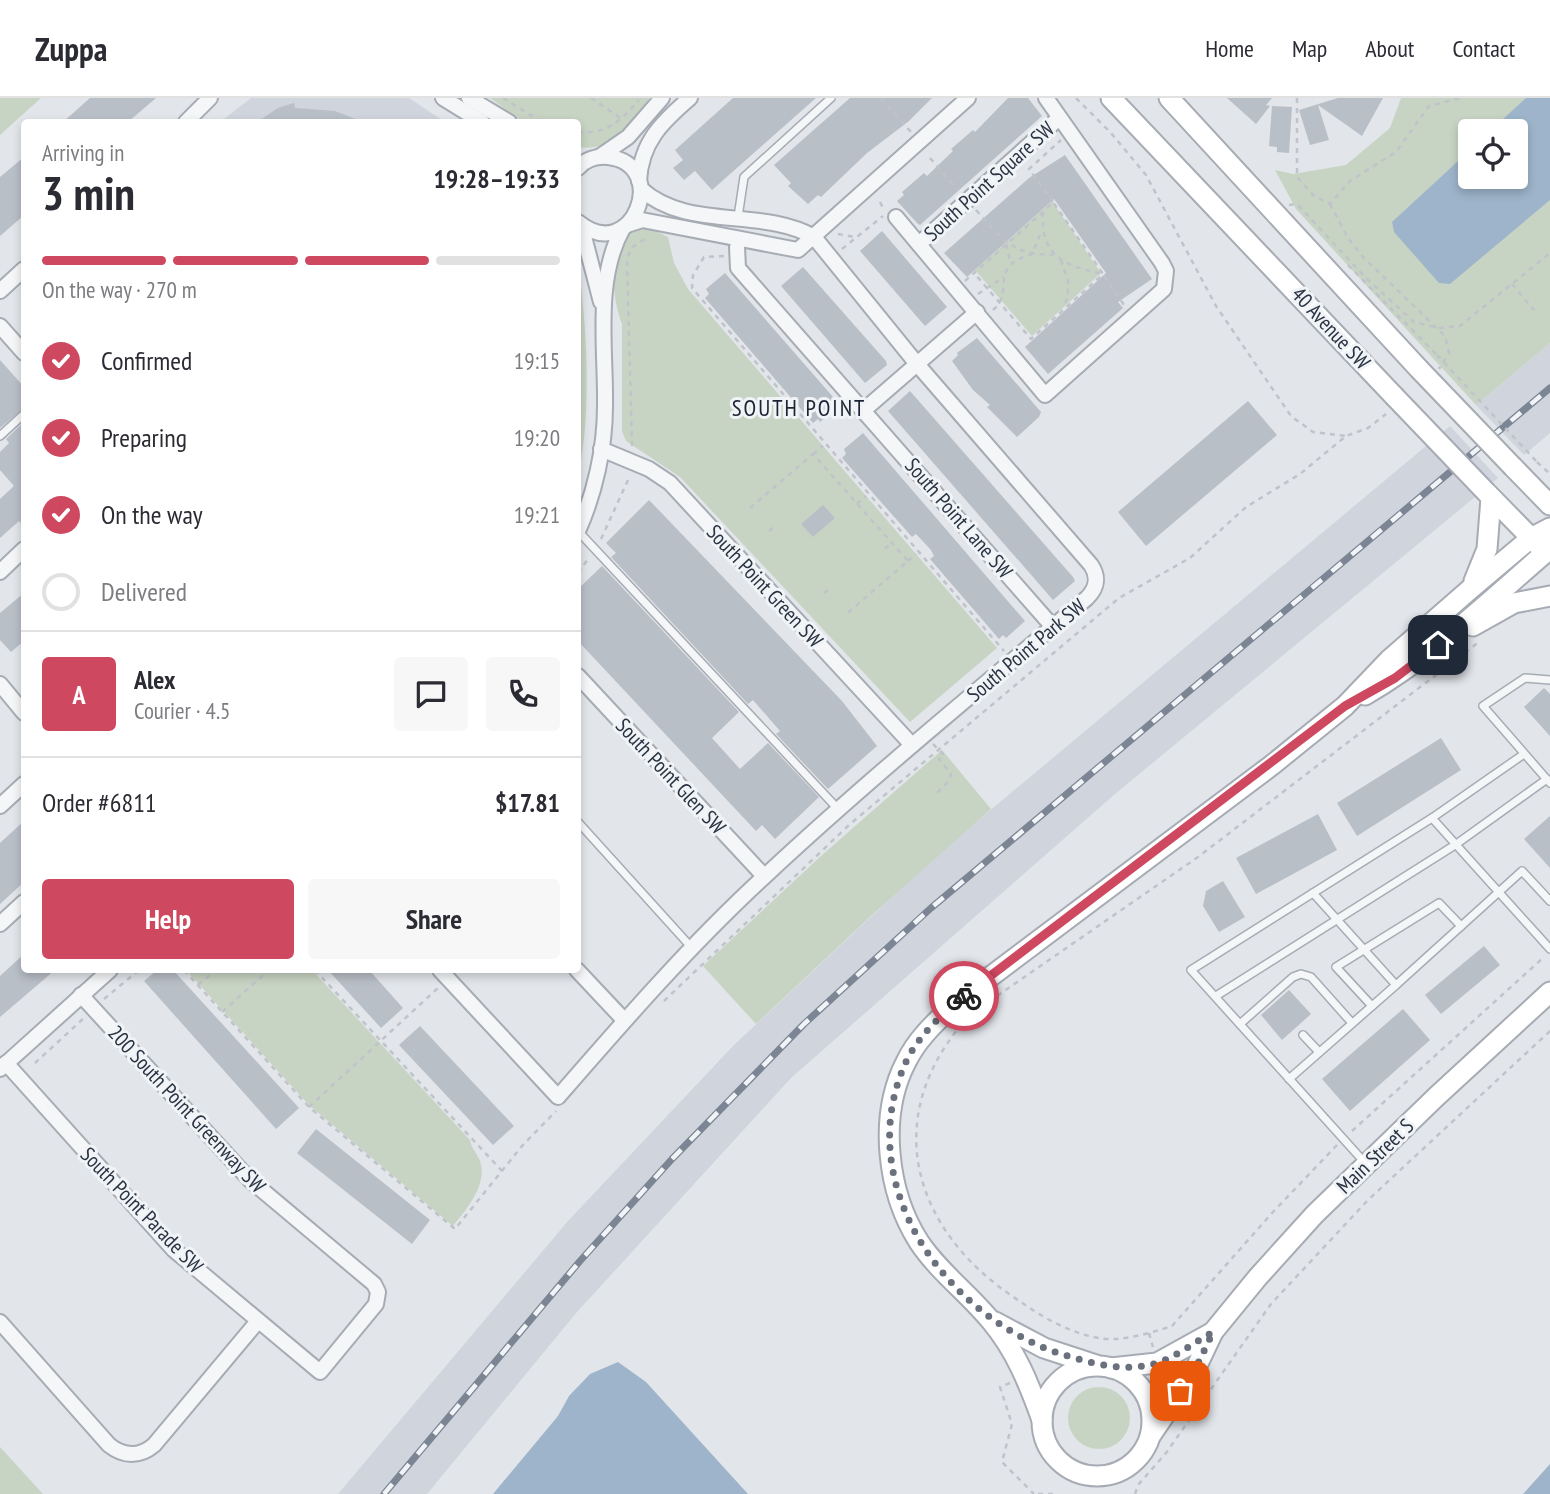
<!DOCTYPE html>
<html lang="en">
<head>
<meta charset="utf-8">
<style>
  :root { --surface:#fff; --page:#f7f7f7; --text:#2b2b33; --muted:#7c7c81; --line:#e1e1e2; --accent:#ce4860 }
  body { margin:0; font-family:"PT Sans Narrow",sans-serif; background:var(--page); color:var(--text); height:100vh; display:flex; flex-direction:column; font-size:26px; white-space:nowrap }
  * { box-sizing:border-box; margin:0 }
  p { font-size:23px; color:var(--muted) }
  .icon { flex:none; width:38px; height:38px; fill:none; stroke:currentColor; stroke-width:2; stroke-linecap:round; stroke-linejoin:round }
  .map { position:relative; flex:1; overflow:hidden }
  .details { position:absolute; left:21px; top:21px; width:560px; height:854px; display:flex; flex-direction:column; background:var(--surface); border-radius:7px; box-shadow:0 4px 10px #0003 }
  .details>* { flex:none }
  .tools { position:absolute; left:1458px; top:21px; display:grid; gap:14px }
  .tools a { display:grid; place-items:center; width:70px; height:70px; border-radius:7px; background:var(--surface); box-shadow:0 4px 10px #0003; font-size:35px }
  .pin { position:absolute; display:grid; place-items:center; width:60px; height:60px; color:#fff; margin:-30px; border-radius:14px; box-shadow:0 4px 10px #0006 }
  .courier { position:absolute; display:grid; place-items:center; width:70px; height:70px; margin:-35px; border:5px solid #ce4860; border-radius:50%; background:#fff; color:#222; box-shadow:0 2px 9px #0007 }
  .headline em { font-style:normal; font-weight:600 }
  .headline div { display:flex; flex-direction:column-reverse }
  .headline { display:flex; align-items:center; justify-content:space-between; height:119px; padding:0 21px }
  h1 { font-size:46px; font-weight:600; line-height:52px }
  .bar { display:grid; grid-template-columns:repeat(4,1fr); gap:10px 7px; align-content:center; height:84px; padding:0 21px }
  .bar i { height:9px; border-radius:5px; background:var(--line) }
  .bar .current { background:var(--accent) }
  .bar p { grid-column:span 4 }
  .line { display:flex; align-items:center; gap:18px; padding:0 21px; border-top:2px solid var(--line) }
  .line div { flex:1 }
  .round { display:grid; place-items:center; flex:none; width:74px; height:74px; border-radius:7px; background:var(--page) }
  ol { padding:0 21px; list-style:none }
  li { display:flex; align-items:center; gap:21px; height:77px }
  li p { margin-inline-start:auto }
  li .icon { padding:7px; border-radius:50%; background:var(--accent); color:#fff; stroke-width:4 }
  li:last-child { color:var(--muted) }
  li i { width:38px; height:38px; border:4px solid var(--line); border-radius:50% }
  .primary-button { display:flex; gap:14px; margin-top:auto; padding:14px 21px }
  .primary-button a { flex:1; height:80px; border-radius:7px; background:var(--accent); color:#fff; font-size:28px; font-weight:600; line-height:80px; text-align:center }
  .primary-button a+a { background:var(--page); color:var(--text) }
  header { display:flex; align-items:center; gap:42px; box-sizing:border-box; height:98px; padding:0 35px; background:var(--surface); border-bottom:2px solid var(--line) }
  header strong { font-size:33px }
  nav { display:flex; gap:38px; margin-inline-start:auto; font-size:24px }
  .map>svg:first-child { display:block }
</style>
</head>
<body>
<header>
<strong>Zuppa</strong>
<nav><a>Home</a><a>Map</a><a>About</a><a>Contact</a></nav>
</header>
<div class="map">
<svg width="1550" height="1396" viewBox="0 0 1550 1396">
  <rect width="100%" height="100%" fill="#e2e5ea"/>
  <g fill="#d0d4dc">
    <path d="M251 0H409L445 24H220Z"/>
    <path d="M1550 245V335L1524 357 1476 307Z"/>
    <path d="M1450 328 1498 380 1115 696 791 980 577 1214 427 1396H338L568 1123 733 948 938 756Z"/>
  </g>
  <g fill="#c8d4c3" fill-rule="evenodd">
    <path d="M0 0H41L0 37Z"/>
    <path d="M490 0H649C639 27 608 55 578 49V24H523Z"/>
    <path d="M1401 0H1550V245L1476 307 1296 111 1275 72 1293 76 1346 67 1390 30ZM1470 33H1516V79H1470Z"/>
    <path d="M1052 103 1101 175 1032 238 975 172Z"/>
    <path d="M648 129 668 139 674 165 688 191 997 550 910 624 680 379 626 343 622 333V226C610 195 605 132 648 129Z"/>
    <path d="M578 167C587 224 592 320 578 376Z"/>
    <path d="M942 652 991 711 872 817 756 926 703 868 821 758Z"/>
    <path d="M186 872H312L470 1042C471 1050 477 1055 480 1063 488 1086 467 1111 453 1128L309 1007Z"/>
    <circle cx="1099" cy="1320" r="31"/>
    <path d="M0 1349 43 1396H0Z"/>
  </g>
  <g fill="#9db4ca">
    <path d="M1526 0H1550V102L1450 186 1439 185 1394 134 1392 124 1470 52V79H1516V33H1490Z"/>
    <path d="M618 1264 646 1284 748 1396H493L558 1318 569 1298 590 1276Z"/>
    <path d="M1550 1366V1396H1523Z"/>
  </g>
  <g fill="#b9bfc7">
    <path d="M90 0H156L128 24H63Z"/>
    <path d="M733 0H816L712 92 695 73 684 82 673 70 683 62 675 52Z"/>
    <path d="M850 0H932L909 23 867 55 821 99 818 97 808 106 788 88 791 85 774 67Z"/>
    <path d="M1008 0H1028L1042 18 920 127 918 126 897 103 904 97 902 94 924 75 927 78 953 53 951 51 973 32 975 34Z"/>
    <path d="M1227 0H1272L1266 7 1270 8 1256 26Z"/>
    <path d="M1338 0H1383L1362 38 1318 7 1329 42 1310 47 1299 12Z"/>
    <path d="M294 5 295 10 335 13 363 24H257L278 10Z"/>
    <path d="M1272 8 1292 9 1289 55 1277 54V49L1269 48Z"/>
    <path d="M1065 57 1152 181 1118 204 1123 210 1048 276 1025 249 1106 175 1054 101 967 179 944 155 1029 80Z"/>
    <path d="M24 59 23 118 0 138V79Z"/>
    <path d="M882 133 947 209 925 228 860 153Z"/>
    <path d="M803 169 886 263 887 267 865 285 781 188Z"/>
    <path d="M725 175 840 307 820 324 818 321 813 325 705 200 709 196 706 191Z"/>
    <path d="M977 240 1041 314 1039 319 1017 339 987 309 990 307 973 292 952 263 958 257 957 255Z"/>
    <path d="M0 262 24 289V310L0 330Z"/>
    <path d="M910 293 1073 479 1075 483 1053 502 888 313Z"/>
    <path d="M1248 303 1277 337 1146 448 1118 414Z"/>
    <path d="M24 324V429L19 423 0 440V401L14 388 0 372V354L9 345 6 341Z"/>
    <path d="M863 335 1025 523 1006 540 1003 537 999 541 930 461 934 458 931 452 916 436 912 439 842 360 846 356 844 351Z"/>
    <path d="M649 402 842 603 877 648 828 691 776 636 780 633 753 602 748 606 611 459 616 455 606 445Z"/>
    <path d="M823 407 835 420 813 439 801 426Z"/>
    <path d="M602 468 739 614 712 640 730 660 740 671 768 645 819 699 775 741 762 727 756 733 578 543V491Z"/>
    <path d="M24 495V543L11 554 0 542V515Z"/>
    <path d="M1544 590 1550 596V638L1524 609Z"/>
    <path d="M1441 640 1461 672 1357 738 1337 705Z"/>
    <path d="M1318 716 1337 752 1256 796 1236 760Z"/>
    <path d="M1550 718V770L1524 741Z"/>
    <path d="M24 723V784L0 806V745Z"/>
    <path d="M1223 783 1245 819 1219 834 1203 808 1206 793Z"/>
    <path d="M1484 848 1500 867 1441 916 1425 897Z"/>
    <path d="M24 856V872H55L0 919V878Z"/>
    <path d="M157 872H173L299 1010 276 1031 144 883Z"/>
    <path d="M328 872H369L403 910 381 930Z"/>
    <path d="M1289 892 1311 916 1282 942 1261 917Z"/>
    <path d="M1403 911 1430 942 1350 1013 1322 981Z"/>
    <path d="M420 928 514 1028 493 1047 399 947Z"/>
    <path d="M316 1031 430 1122 412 1146 297 1055Z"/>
  </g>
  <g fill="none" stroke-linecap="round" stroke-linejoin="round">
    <defs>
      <g id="service">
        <path d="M738 119 744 79 831 0"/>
        <path d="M0 338 24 316"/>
        <path d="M578 433 838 711"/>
        <path d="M1550 582 1525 580 1483 608 1550 685"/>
        <path d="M1432 720 1550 851"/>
        <path d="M578 724 692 850"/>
        <path d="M1313 795 1396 887 1522 773 1550 803"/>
        <path d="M1216 898 1455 747 1547 681"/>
        <path d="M1372 908 1336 869 1439 805 1461 828"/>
        <path d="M1240 926 1293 879 1301 876 1311 879 1352 925"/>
        <path d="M1303 937 1319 954"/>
        <path d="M1289 981 1396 887"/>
        <path d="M1366 1066 1191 872 1432 720 1524 656"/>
      </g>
      <g id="minor">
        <path d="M443 0 482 24"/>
        <path d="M469 0 509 24"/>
        <path d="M186 24 210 0"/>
        <path d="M599 59 628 39 662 0"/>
        <path d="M578 70C586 61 596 58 608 59 671 66 633 169 578 124"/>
        <path d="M639 83C641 44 662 24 690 0"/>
        <path d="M896 119 1045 297 1164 191 1166 173 1162 165 1046 0"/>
        <path d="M581 127 601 204"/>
        <path d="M627 127 642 122 798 152 968 0"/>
        <path d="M919 146 1059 20"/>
        <path d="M737 149 738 170 1053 529"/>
        <path d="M0 193 24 171"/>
        <path d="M0 228 24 255"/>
        <path d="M864 312 977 214"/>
        <path d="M601 351 649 371 670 385 912 647"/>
        <path d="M578 433C595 395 605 350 605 308 606 251 594 182 623 130"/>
        <path d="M0 474 24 451"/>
        <path d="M578 578 764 778"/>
        <path d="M0 586 24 615"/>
        <path d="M0 708 24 686"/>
        <path d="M0 826 24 804"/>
        <path d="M440 872 558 999C624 923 691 846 765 778 869 681 979 591 1087 500 1097 490 1099 479 1091 467L917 266 814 139C762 109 687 133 641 91"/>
        <path d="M577 872 624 922"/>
        <path d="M6 965 174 1152 320 1274 376 1206 378 1194 374 1186 250 1082 81 897"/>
        <path d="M0 971 110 872"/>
        <path d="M0 1224 109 1347C124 1359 140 1359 154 1347L258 1223"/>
      </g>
      <g id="secondary">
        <path d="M1111 0 1394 298"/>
        <path d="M1169 0 1419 271"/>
        <path d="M1513 369 1550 407"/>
        <path d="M1487 395 1539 448"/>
        <path d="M1474 483 1487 451 1491 400"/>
        <path d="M1473 528 1514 505 1550 498"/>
        <path d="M1365 597C1431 559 1487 505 1545 455L1550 447"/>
        <path d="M995 1224 1044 1250 1096 1267"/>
        <circle cx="1097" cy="1323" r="55"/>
        <path d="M1111 1270 1157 1265 1213 1234"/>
        <path d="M1042 1322C1029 1286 1016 1253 991 1223 968 1195 939 1174 919 1144 887 1094 878 1018 906 964 918 939 939 921 958 903L1272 667 1345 608 1389 562 1468 493 1531 440 1550 430"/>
        <path d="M1151 1337 1194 1274 1213 1234 1258 1179 1315 1116 1437 998 1550 894"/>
      </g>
    </defs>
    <use href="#service" stroke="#a7acb4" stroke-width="10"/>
    <use href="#minor" stroke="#a7acb4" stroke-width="18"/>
    <use href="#secondary" stroke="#a7acb4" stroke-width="23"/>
    <g stroke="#c0c3c9" stroke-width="2.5" stroke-dasharray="5 5" stroke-linecap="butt">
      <path d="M503 0 542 24"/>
      <path d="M591 0 622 21"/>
      <path d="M881 0 911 34"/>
      <path d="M1076 0 1111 35 1146 77 1216 208 1291 318 1313 334 1346 338"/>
      <path d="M1297 0V79L1313 97 1330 106 1350 83 1396 54 1429 8 1460 0"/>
      <path d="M578 34C606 37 622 22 639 2"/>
      <path d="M930 60 958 92"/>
      <path d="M880 104 884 112"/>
      <path d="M1053 104 1029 71 1061 42"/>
      <path d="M1330 106 1348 140 1364 160 1445 238 1449 255 1439 271"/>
      <path d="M1289 107 1297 106 1366 180 1414 224 1439 230 1460 228 1550 155"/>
      <path d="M976 112C1003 142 1011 156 1053 157"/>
      <path d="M1043 114C1040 158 1064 168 1103 176L1124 207"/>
      <path d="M838 136 855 139"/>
      <path d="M1006 146 1010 163"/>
      <path d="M842 151 883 118"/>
      <path d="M724 158 704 159 693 177 692 190 1004 553"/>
      <path d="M1061 162 1069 186 1065 209"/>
      <path d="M1348 167 1437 257"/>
      <path d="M965 183 974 175 1043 114 1053 104 1103 176 1031 241 974 175"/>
      <path d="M1512 186 1534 212"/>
      <path d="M978 196 1004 179"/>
      <path d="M993 212C1016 192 986 170 1032 156L1042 132"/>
      <path d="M632 348 627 162 631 150 648 139"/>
      <path d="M813 356 823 348"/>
      <path d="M1537 364 1550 376"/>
      <path d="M857 406 866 398"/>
      <path d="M750 410 813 356 908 463 844 518"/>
      <path d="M769 433 776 427"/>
      <path d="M601 441 628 382"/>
      <path d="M885 451 891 444"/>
      <path d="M908 463 916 456"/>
      <path d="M578 475 588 461"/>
      <path d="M824 495 831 490"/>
      <path d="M933 646 944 657 939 661 951 676 949 683 936 696"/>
      <path d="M184 872 309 1009 455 1131 522 1048 556 1013"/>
      <path d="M315 872 502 1073"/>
      <path d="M198 887 216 872"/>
      <path d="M104 901 139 872"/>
      <path d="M664 903 849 727 1119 500 1190 460 1246 409 1300 376 1346 338 1368 330 1386 316"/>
      <path d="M222 914 269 872"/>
      <path d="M35 965 84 920"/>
      <path d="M309 1009 438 890"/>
      <path d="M1352 1033 1544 859"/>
      <path d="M1337 1047 1273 1114 1172 1228C1151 1235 1120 1244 1099 1240 1069 1235 1042 1219 1018 1202 910 1132 878 1015 971 916L1198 759 1479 544"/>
      <path d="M1149 1235 1153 1249"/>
      <path d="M1010 1285 1000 1289 1012 1326 1002 1364 1034 1396"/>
      <path d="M1038 1396H1053"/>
      <path d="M1135 1396 1138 1387 1166 1355 1271 1206 1368 1102 1550 933"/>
    </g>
    <use href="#service" stroke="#f5f6f8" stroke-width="7"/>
    <use href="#minor" stroke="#f5f6f8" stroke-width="14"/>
    <use href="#secondary" stroke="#fff" stroke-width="19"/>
    <defs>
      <path id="rail" d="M384 1396 580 1163 672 1061 804 926 931 810 1550 290"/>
    </defs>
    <use href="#rail" stroke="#7b8594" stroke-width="7"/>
    <use href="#rail" stroke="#f1f4f7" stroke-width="4.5" stroke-dasharray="13" stroke-linecap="butt"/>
    <defs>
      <g id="secondary-bridge">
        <path d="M1419 271 1513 369"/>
        <path d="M1394 298 1486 394"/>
      </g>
    </defs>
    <use href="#secondary-bridge" stroke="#a7acb4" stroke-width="23" stroke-linecap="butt"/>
    <path stroke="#c0c3c9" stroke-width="2.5" stroke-dasharray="5 5" stroke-linecap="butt" d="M1437 257 1537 364"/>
    <use href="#secondary-bridge" stroke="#fff" stroke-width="19"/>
  </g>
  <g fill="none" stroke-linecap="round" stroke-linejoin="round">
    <path stroke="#6a717d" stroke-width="7" stroke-dasharray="0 12.6" d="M964 898C942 916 917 939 905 966 852 1086 944 1216 1058 1255 1090 1265 1123 1275 1157 1265 1176 1259 1195 1244 1213 1234L1194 1274 1180 1293"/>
    <path stroke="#ce4860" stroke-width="9" d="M964 898 1345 608 1395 580 1438 547"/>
  </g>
  <g text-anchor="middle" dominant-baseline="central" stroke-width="6" stroke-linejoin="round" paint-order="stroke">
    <g font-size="21" fill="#2a3342" stroke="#f1f4f7">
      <text transform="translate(989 83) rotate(-42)">South Point Square SW</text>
      <text transform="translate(1331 230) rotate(47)">40 Avenue SW</text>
      <text transform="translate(959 420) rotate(49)">South Point Lane SW</text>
      <text transform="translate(765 488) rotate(47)">South Point Green SW</text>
      <text transform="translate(1026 552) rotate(-40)">South Point Park SW</text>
      <text transform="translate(671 678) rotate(47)">South Point Glen SW</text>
      <text transform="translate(187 1011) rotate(47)">200 South Point Greenway SW</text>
      <text transform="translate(1375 1058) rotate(-44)">Main Street S</text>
      <text transform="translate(142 1112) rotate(46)">South Point Parade SW</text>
    </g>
    <g font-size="23" letter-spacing="2" fill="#1c2433" stroke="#f1f4f7">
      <text x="799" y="309">SOUTH POINT</text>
    </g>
  </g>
</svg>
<div class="tools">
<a><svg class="icon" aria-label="locate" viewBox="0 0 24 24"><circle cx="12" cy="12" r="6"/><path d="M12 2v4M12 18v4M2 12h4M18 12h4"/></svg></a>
</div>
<div class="pin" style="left:1180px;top:1293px;background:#ea580c"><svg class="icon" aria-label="bag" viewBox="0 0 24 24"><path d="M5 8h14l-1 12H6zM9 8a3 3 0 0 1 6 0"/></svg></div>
<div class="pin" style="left:1438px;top:547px;background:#1f2937"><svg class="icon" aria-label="home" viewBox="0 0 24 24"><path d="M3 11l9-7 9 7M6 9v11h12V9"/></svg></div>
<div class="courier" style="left:964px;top:898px"><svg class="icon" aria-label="bike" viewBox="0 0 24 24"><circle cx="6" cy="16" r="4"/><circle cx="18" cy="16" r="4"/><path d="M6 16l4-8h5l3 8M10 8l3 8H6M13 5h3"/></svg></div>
<section class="details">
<div class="headline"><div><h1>3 min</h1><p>Arriving in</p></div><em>19:28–19:33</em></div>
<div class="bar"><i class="current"></i><i class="current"></i><i class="current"></i><i></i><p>On the way · 270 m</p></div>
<ol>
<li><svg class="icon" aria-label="check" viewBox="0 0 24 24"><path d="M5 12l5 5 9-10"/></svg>Confirmed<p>19:15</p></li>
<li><svg class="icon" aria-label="check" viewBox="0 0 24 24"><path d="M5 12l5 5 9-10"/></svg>Preparing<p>19:20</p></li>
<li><svg class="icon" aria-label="check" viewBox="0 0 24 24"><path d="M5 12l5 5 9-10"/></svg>On the way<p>19:21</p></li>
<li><i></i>Delivered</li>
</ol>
<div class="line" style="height:126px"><b class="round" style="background:var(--accent);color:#fff">A</b><div><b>Alex</b><p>Courier · 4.5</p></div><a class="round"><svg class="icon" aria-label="chat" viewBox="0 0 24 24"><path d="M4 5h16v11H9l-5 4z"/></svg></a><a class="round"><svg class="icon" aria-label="phone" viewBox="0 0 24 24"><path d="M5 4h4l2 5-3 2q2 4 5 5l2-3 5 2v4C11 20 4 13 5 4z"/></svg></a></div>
<div class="line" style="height:91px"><div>Order #6811</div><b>$17.81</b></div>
<div class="primary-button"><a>Help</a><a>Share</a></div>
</section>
</div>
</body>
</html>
